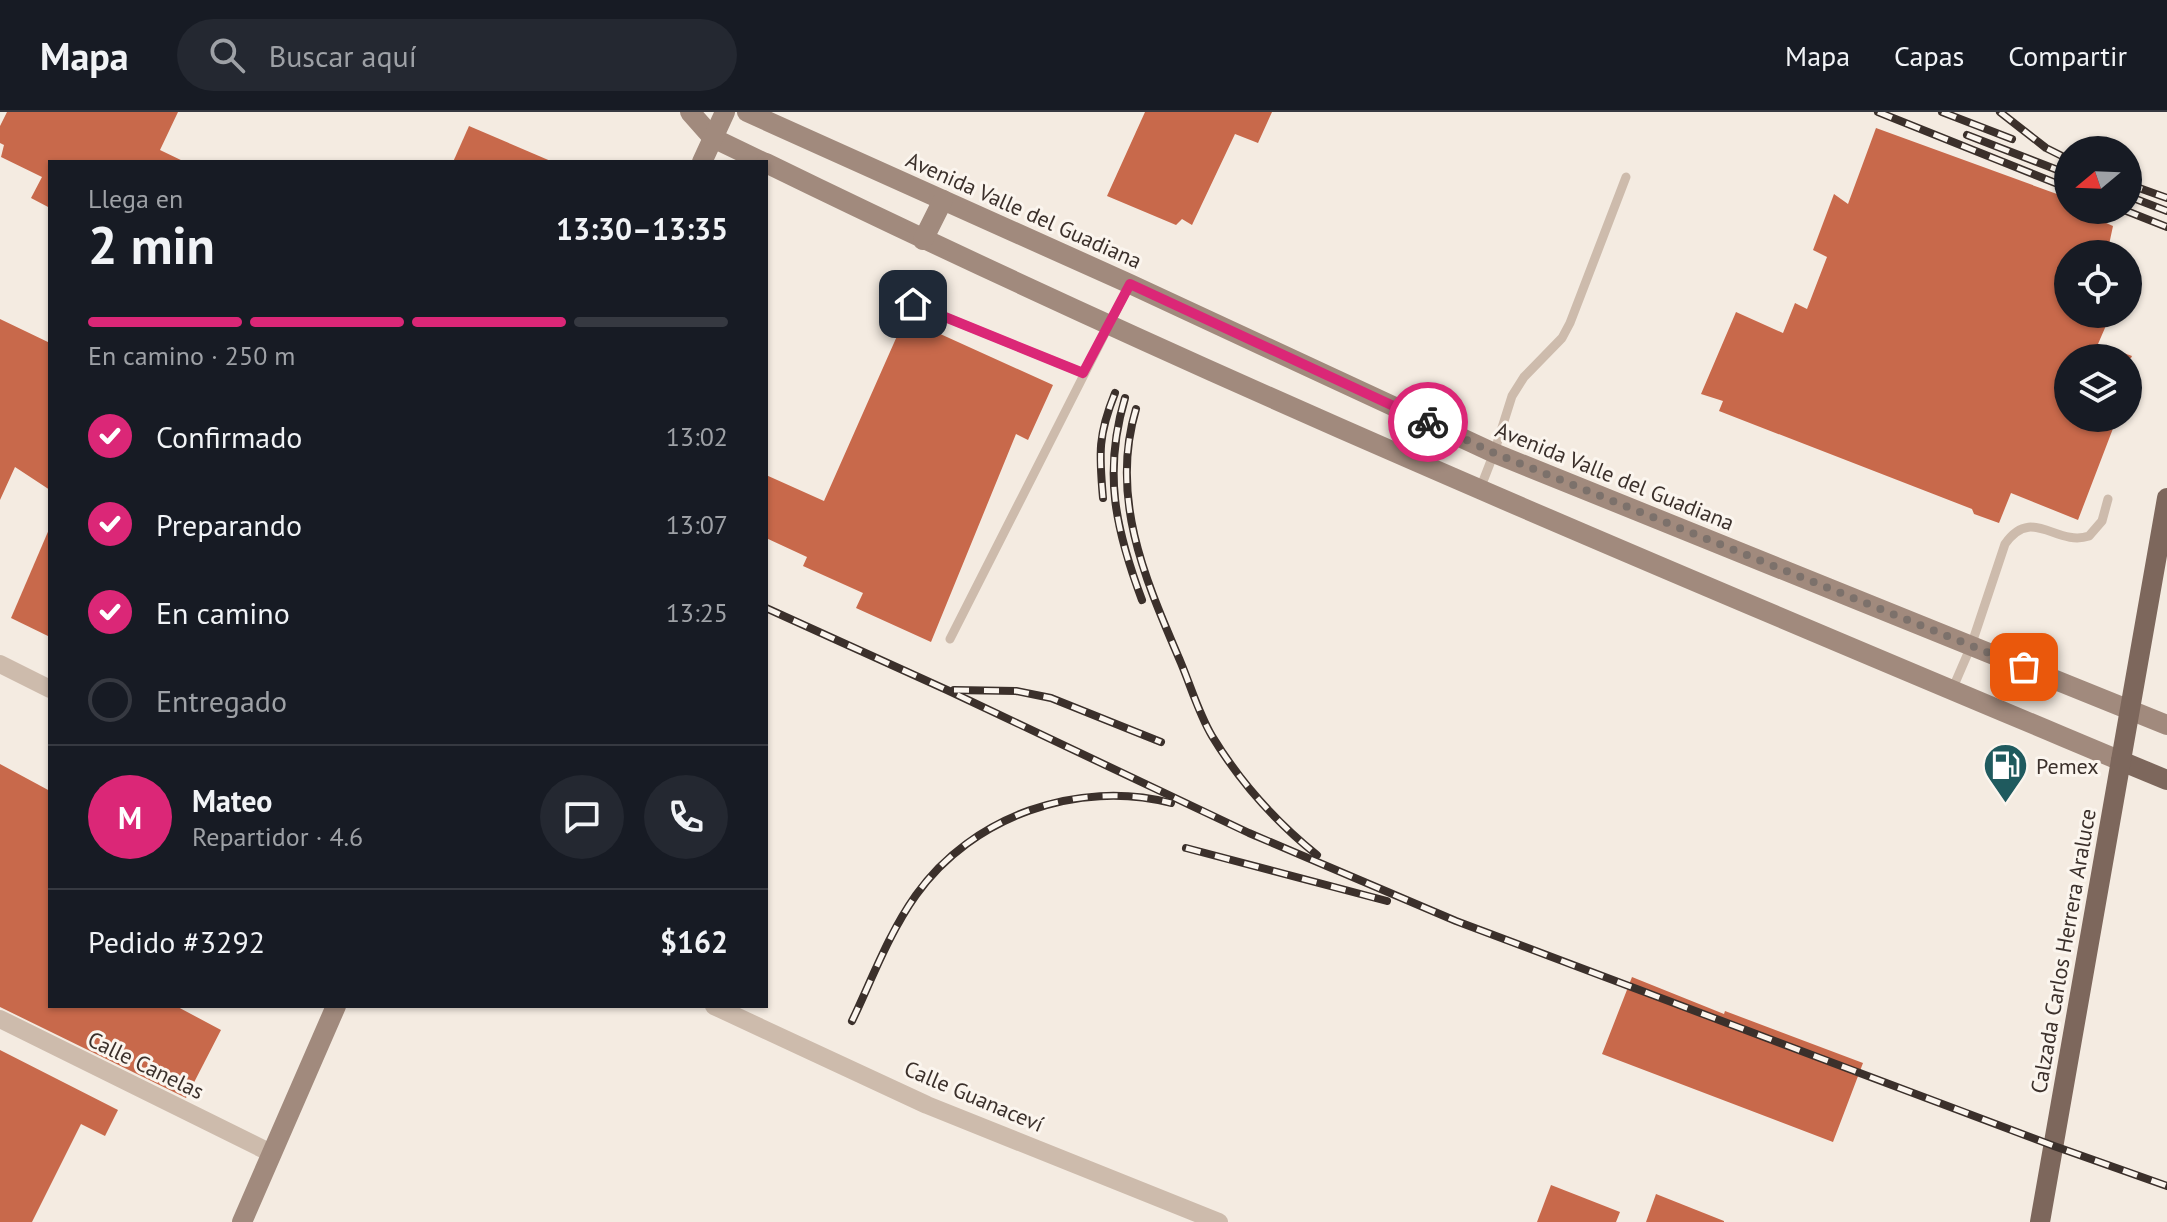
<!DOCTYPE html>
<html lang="es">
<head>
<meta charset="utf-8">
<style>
  :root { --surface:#171b24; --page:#242831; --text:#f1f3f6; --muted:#9ea1a6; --line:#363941; --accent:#db2777 }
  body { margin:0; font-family:"PT Sans",sans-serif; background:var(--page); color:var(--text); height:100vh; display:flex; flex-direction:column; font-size:30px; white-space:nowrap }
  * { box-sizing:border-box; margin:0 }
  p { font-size:26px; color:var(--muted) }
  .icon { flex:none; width:44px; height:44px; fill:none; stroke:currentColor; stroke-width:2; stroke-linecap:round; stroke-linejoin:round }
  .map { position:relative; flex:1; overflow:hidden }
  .details { position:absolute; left:48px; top:48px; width:720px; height:848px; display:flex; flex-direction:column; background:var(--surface); border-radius:0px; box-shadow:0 2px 6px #0004 }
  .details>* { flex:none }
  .needle { width:52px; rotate:251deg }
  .tools { position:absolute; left:2054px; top:24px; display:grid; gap:16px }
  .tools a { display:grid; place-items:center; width:88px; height:88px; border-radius:50%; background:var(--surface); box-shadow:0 2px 6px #0004; font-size:40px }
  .pin { position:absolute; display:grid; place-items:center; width:68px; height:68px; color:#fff; margin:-34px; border-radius:16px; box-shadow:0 4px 12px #0006 }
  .courier { position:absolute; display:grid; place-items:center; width:80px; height:80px; margin:-40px; border:6px solid #db2777; border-radius:50%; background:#fff; color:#222; box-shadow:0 2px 10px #0007 }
  .head em { font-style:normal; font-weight:700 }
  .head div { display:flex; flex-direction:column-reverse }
  .head { display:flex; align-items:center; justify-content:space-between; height:136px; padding:0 40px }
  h1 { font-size:52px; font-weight:700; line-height:60px }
  .bar { display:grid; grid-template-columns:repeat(4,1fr); gap:12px 8px; align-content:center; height:96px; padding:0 40px }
  .bar i { height:10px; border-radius:6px; background:var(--line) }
  .bar .current { background:var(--accent) }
  .bar p { grid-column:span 4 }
  .line { display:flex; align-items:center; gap:20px; padding:0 40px; border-top:2px solid var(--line) }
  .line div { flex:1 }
  .round { display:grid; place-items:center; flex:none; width:84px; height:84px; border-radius:42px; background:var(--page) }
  ol { padding:0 40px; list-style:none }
  li { display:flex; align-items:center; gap:24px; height:88px }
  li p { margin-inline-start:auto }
  li .icon { padding:8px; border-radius:50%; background:var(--accent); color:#fff; stroke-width:4 }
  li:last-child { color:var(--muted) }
  li i { width:44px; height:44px; border:4px solid var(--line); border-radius:50% }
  header { display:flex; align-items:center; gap:48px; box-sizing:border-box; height:112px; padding:0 40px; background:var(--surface); border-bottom:2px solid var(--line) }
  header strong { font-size:38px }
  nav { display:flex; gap:44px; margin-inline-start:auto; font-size:28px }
  .search { width:560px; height:72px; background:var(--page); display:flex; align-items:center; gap:20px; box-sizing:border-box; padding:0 28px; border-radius:44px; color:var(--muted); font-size:30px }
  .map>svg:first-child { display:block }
</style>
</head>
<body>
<header>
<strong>Mapa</strong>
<div class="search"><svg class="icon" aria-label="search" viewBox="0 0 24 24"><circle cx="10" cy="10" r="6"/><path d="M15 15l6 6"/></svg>Buscar aquí</div>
<nav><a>Mapa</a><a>Capas</a><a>Compartir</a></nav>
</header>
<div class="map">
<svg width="2167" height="1110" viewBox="0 0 2167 1110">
  <rect width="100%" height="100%" fill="#f4ebe1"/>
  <g fill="#c8694b">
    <path d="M7 0H178L160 38 185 50H50V96L31 86 42 65 1 45 4 33 0 31V14Z"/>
    <path d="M1145 0H1272L1258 31 1235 22 1192 113 1182 107 1176 113 1107 84Z"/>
    <path d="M469 14 553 50H453Z"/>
    <path d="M1876 16 2068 86V98H2100L2097 107 2113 114 2107 142H2068V202H2111L2098 232 2132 244 2131 246H2068V306H2117L2078 408 2011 381 1999 411 1974 402 1972 397 1719 299 1723 289 1701 282 1736 200 1783 221 1795 191 1807 197 1827 145 1813 138 1834 82 1848 92Z"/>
    <path d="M905 206 1053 273 1028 328 1016 322 931 530 856 496 863 481 803 454 807 445 766 426V363L824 389Z"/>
    <path d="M0 207 50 231V378L15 355 0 388Z"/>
    <path d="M50 415V525L11 506Z"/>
    <path d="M0 652 50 679V894H176L221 918 186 986 0 895Z"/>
    <path d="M1632 865 1724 902 1725 899 1863 951 1833 1030 1602 942Z"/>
    <path d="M0 938 118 998 105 1024 81 1012 32 1110H0Z"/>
    <path d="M1551 1073 1620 1100 1616 1110H1537Z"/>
    <path d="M1656 1082 1724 1109V1110H1646Z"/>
  </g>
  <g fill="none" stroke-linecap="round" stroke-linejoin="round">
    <g stroke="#cdbbac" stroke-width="9">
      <path d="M913 192 1083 261"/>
      <path d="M1480 377 1494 341 1512 284 1524 265 1562 226 1570 211 1626 65"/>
      <path d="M950 527 1130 172"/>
      <path d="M1952 578 1971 534 2005 432C2032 393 2056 435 2089 424L2102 409 2108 387"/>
    </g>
    <g stroke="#cdbbac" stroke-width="18">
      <path d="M0 552 50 577"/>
      <path d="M714 894 927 993 1219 1110"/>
      <path d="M0 907 271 1041"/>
    </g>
    <g stroke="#a18a7d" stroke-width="20">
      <path d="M690 0 713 26 763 50"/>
      <path d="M747 0 1130 172 1494 341 2167 613"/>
      <path d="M702 50 725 0"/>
      <path d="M766 51C1210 268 1666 458 2121 649"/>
      <path d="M923 128 943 88"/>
      <path d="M242 1110 336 894"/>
    </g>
    <g stroke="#7d675c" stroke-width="20">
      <path d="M2121 649 2167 668"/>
      <path d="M2040 1110 2167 386"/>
    </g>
    <defs>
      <g id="rail">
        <path d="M1878 0 2068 76"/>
        <path d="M1942 0 2012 27"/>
        <path d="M2000 0 2046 36 2068 47"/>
        <path d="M1967 23 2068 62"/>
        <path d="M2128 72 2167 86"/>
        <path d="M2128 84 2167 99"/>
        <path d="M2124 98 2167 115"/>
        <path d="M1125 286C1103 360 1115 416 1142 488"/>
        <path d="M1136 297C1109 387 1146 469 1181 551 1191 575 1199 602 1212 624 1240 670 1276 710 1317 743"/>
        <path d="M1103 386C1099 341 1098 323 1115 281"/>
        <path d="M766 496 947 578 1249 721 1456 809 2054 1034 2167 1074"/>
        <path d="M954 578 1016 579 1051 586 1161 630"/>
        <path d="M1186 736 1387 789"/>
        <path d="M852 909C872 867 889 821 916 783 972 704 1078 667 1171 691"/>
      </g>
    </defs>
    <use href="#rail" stroke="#3b302b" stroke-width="8"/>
    <use href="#rail" stroke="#fbf5ee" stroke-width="5" stroke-dasharray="15" stroke-linecap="butt"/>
  </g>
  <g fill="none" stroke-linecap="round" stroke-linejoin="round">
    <path stroke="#7c716b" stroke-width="8" stroke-dasharray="0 14.4" d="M1428 310 1494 341 2024 555"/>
    <path stroke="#db2777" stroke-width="10" d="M913 192 1083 261 1130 172 1428 310"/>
  </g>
  <defs>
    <symbol id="fuel-pin" viewBox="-11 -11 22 30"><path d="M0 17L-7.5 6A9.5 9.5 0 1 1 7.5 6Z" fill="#1f5a5e" stroke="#fbf5ee"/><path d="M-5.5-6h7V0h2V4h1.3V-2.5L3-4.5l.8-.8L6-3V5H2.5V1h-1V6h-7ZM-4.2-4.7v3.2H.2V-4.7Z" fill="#fff"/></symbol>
  </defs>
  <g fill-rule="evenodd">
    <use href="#fuel-pin" x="1980" y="628" width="51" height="69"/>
  </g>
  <g text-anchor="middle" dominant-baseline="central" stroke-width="6" stroke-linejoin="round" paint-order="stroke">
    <g font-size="22" fill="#3b302b" stroke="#fbf5ee">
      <text transform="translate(1024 98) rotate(24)">Avenida Valle del Guadiana</text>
      <text transform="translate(1615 364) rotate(22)">Avenida Valle del Guadiana</text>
      <text transform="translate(2063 839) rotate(-80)">Calzada Carlos Herrera Araluce</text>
      <text transform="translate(146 953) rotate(26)">Calle Canelas</text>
      <text transform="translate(974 984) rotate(23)">Calle Guanaceví</text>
    </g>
    <g font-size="22" fill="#3b302b" stroke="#fbf5ee" text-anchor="start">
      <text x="2036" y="654">Pemex</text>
    </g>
  </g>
</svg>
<div class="tools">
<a><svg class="needle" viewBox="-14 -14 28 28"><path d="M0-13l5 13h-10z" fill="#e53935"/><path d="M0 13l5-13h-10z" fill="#9ea1a6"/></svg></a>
<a><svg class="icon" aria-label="locate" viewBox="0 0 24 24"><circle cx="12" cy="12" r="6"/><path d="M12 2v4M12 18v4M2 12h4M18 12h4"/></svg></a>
<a><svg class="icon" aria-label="layers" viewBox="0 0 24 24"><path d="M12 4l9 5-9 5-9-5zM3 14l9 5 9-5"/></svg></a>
</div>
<div class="pin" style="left:2024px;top:555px;background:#ea580c"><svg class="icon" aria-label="bag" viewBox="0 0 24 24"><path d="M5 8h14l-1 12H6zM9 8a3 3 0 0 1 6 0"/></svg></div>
<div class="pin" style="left:913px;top:192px;background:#1f2937"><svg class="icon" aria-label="home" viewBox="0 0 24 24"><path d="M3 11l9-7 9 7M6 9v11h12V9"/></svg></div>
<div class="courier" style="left:1428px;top:310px"><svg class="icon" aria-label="bike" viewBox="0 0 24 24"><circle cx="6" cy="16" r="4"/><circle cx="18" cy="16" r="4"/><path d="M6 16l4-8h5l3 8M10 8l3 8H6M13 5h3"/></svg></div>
<section class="details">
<div class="head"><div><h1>2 min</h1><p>Llega en</p></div><em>13:30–13:35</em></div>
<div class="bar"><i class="current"></i><i class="current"></i><i class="current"></i><i></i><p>En camino · 250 m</p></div>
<ol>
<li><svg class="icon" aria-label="check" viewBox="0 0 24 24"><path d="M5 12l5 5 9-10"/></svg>Confirmado<p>13:02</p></li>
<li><svg class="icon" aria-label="check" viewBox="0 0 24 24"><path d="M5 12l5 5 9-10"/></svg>Preparando<p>13:07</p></li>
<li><svg class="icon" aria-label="check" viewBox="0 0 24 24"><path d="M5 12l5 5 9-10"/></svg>En camino<p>13:25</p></li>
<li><i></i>Entregado</li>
</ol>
<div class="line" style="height:144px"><b class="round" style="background:var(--accent);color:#fff">M</b><div><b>Mateo</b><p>Repartidor · 4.6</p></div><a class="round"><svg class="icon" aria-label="chat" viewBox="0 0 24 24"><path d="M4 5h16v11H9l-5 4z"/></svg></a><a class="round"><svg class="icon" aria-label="phone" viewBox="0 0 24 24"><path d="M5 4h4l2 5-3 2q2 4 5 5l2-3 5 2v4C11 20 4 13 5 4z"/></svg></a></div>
<div class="line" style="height:104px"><div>Pedido #3292</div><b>$162</b></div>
</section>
</div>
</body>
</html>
